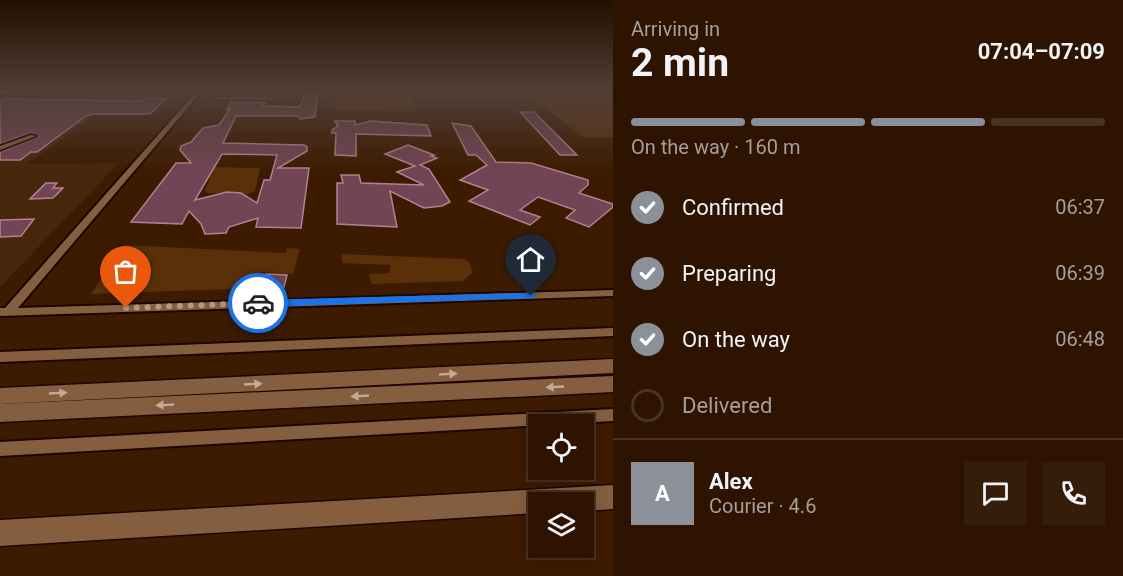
<!DOCTYPE html>
<html lang="en">
<head>
<meta charset="utf-8">
<style>
  :root { --surface:#2e1400; --page:#361d0a; --text:#f1f3f6; --muted:#a79e99; --line:#493322; --accent:#8c9099 }
  body { margin:0; font-family:Roboto,sans-serif; background:var(--page); color:var(--text); height:100vh; display:flex; flex-direction:column; font-size:22px; white-space:nowrap }
  * { box-sizing:border-box; margin:0 }
  p { font-size:20px; color:var(--muted) }
  .icon { flex:none; width:33px; height:33px; fill:none; stroke:currentColor; stroke-width:2; stroke-linecap:round; stroke-linejoin:round }
  .map { position:relative; flex:1; overflow:hidden }
  .panel { display:flex; flex-direction:column; background:var(--surface); width:510px }
  .panel>* { flex:none }
  .fabs { position:absolute; left:528px; top:414px; display:grid; gap:12px }
  .fabs a { display:grid; place-items:center; width:66px; height:66px; border-radius:0px; background:var(--surface); box-shadow:0 3px 15px #0003,0 0 0 2px var(--line); font-size:30px }
  .pin { position:absolute; display:grid; place-items:center; width:51px; height:51px; color:#fff; margin:-62px -26px; border-radius:50% 50% 50% 0; rotate:-45deg; box-shadow:0 0 6px #0007 }
  .pin .icon { rotate:45deg }
  .courier { position:absolute; display:grid; place-items:center; width:60px; height:60px; margin:-30px; border:4px solid #1a73e8; border-radius:50%; background:#fff; color:#222; box-shadow:0 2px 8px #0007 }
  .headline em { font-style:normal; font-weight:700 }
  .headline div { display:flex; flex-direction:column-reverse }
  .headline { display:flex; align-items:center; justify-content:space-between; height:102px; padding:0 18px }
  h1 { font-size:39px; font-weight:700; line-height:45px }
  .bar { display:grid; grid-template-columns:repeat(4,1fr); gap:9px 6px; align-content:center; height:72px; padding:0 18px }
  .bar i { height:8px; border-radius:4px; background:var(--line) }
  .bar .selected { background:var(--accent) }
  .bar p { grid-column:span 4 }
  .line { display:flex; align-items:center; gap:15px; padding:0 18px; border-top:2px solid var(--line) }
  .line div { flex:1 }
  .round { display:grid; place-items:center; flex:none; width:63px; height:63px; border-radius:0px; background:var(--page) }
  ol { padding:0 18px; list-style:none }
  li { display:flex; align-items:center; gap:18px; height:66px }
  li p { margin-inline-start:auto }
  li .icon { padding:6px; border-radius:50%; background:var(--accent); color:#fff; stroke-width:4 }
  li:last-child { color:var(--muted) }
  li i { width:33px; height:33px; border:3px solid var(--line); border-radius:50% }
  main { display:flex; flex:1; min-height:0 }
  .map>svg:first-child { display:block }
</style>
</head>
<body>
<main>
<div class="map">
<svg width="613" height="576" viewBox="0 0 613 576">
  <rect width="100%" height="100%" fill="#3d1b00"/>
  <path fill="#47270b" d="M92 118 27 164 119 163 0 287V120Z"/>
  <g fill="#5a3008">
    <path d="M336 91H409L416 111 335 110Z"/>
    <path d="M604 94 613 98V137L584 138 530 96Z"/>
    <path d="M215 167 260 168 255 191 249 194 207 193 205 190Z"/>
    <path d="M124 245 286 253 287 248 300 249 293 274 262 272 256 288 91 294Z"/>
    <path d="M342 254 464 259 469 262 473 272 463 281 372 284 369 274 390 273V265L342 263Z"/>
  </g>
  <g fill="#734454" stroke="#b58192" stroke-width="1.5" fill-rule="evenodd">
    <path d="M305 91H318L315 117 300 119 298 116H236L223 143 304 145 307 147V151L278 168H309L301 228 256 227 258 218 229 227 226 233 205 234 201 224 189 211 182 224 131 222 176 163H191L180 150 181 146 191 142 203 128 219 125 230 109H227L231 102H266L263 106 300 107ZM222 154 277 155 270 180H264L257 203 241 193 227 192 195 200Z"/>
    <path d="M144 98H167L150 114H93L86 116 37 152H31L20 160H0V152L38 137 36 134 30 133 0 144V101L4 99 141 101Z"/>
    <path d="M520 112H534L577 155H560Z"/>
    <path d="M335 121H355V125L371 121 427 125 431 136 356 134V156L335 155 336 133H332V130L338 126Z"/>
    <path d="M452 123 471 126 496 162 531 163 588 180V185L579 193 613 204V207L589 227 566 218 575 210 538 197 520 210 540 217 530 225 469 201 488 190 460 180 487 165 476 155H468Z"/>
    <path d="M408 145 434 155 431 156 437 158 420 165 429 169 450 202 442 206 424 208 390 191 397 227 337 224V183H343L341 175H359L361 183 424 185 397 172 415 166 385 154Z"/>
    <path d="M46 183H57L53 188H63L53 198 30 199Z"/>
    <path d="M34 219 21 236 0 237V220Z"/>
    <path d="M266 274 287 275 284 287 263 286Z"/>
  </g>
  <g fill="none" stroke-linecap="round" stroke-linejoin="round">
    <defs>
      <g id="street">
        <path d="M186 91 184 92 0 94V92Z"/>
        <path d="M197 91H202L18 308 613 290V296L0 316V308H5Z"/>
        <path d="M275 91H279L273 100 216 99 214 98 216 97H271Z"/>
        <path d="M31 135 36 136 0 150V146Z"/>
        <path d="M613 328V336L0 362V352Z"/>
        <path d="M613 409V421L0 456V442Z"/>
      </g>
      <g id="secondary">
        <path d="M613 359V373L0 404V388Z"/>
        <path d="M613 376V392L0 422V404Z"/>
        <path d="M613 485V509L584 511V502H538V513L0 546V520Z"/>
      </g>
    </defs>
    <use href="#street" stroke="#1e0600" stroke-width="4"/>
    <use href="#secondary" stroke="#1e0600" stroke-width="3"/>
    <use href="#street" fill="#855e40" fill-rule="evenodd"/>
    <use href="#secondary" fill="#855e40" fill-rule="evenodd"/>
  </g>
  <defs><path id="oneway-solid" d="M-6-.8H1V-3.2L6.5 0L1 3.2V.8H-6Z" transform="scale(1.5)"/></defs>
  <g fill="#c7aa94">
    <use href="#oneway-solid" transform="translate(448 374) rotate(-3)"/>
    <use href="#oneway-solid" transform="translate(253 384) rotate(-3)"/>
    <use href="#oneway-solid" transform="translate(555 387) rotate(177)"/>
    <use href="#oneway-solid" transform="translate(58 393) rotate(-3)"/>
    <use href="#oneway-solid" transform="translate(360 396) rotate(177)"/>
    <use href="#oneway-solid" transform="translate(165 405) rotate(177)"/>
  </g>
  <linearGradient id="sky" x2="0" y2="1"><stop stop-color="#220f00"/><stop offset="0.53" stop-color="#513f37"/><stop offset="1" stop-color="#513f37" stop-opacity="0"/></linearGradient>
  <rect width="613" height="172" fill="url(#sky)"/>
  <path fill="#1a73e8" d="M531 293 536 296 535 298 258 307 253 303 258 300Z"/>
  <g fill="none" stroke-linecap="round" stroke-linejoin="round">
    <path stroke="#b39885" stroke-width="6" stroke-dasharray="0 10.8" d="M126 308 258 303"/>
  </g>
</svg>
<div class="fabs">
<a><svg class="icon" aria-label="locate" viewBox="0 0 24 24"><circle cx="12" cy="12" r="6"/><path d="M12 2v4M12 18v4M2 12h4M18 12h4"/></svg></a>
<a><svg class="icon" aria-label="layers" viewBox="0 0 24 24"><path d="M12 4l9 5-9 5-9-5zM3 14l9 5 9-5"/></svg></a>
</div>
<div class="pin" style="left:126px;top:308px;background:#ea580c"><svg class="icon" aria-label="bag" viewBox="0 0 24 24"><path d="M5 8h14l-1 12H6zM9 8a3 3 0 0 1 6 0"/></svg></div>
<div class="pin" style="left:531px;top:296px;background:#1f2937"><svg class="icon" aria-label="home" viewBox="0 0 24 24"><path d="M3 11l9-7 9 7M6 9v11h12V9"/></svg></div>
<div class="courier" style="left:258px;top:303px"><svg class="icon" aria-label="car" viewBox="0 0 24 24"><path d="M5 17H2v-5l4-1 3-4h7l3 4 3 1v5h-3M9 17h6M6 11h13"/><circle cx="7" cy="17" r="2"/><circle cx="17" cy="17" r="2"/></svg></div>
</div>
<section class="panel">
<div class="headline"><div><h1>2 min</h1><p>Arriving in</p></div><em>07:04–07:09</em></div>
<div class="bar"><i class="selected"></i><i class="selected"></i><i class="selected"></i><i></i><p>On the way · 160 m</p></div>
<ol>
<li><svg class="icon" aria-label="check" viewBox="0 0 24 24"><path d="M5 12l5 5 9-10"/></svg>Confirmed<p>06:37</p></li>
<li><svg class="icon" aria-label="check" viewBox="0 0 24 24"><path d="M5 12l5 5 9-10"/></svg>Preparing<p>06:39</p></li>
<li><svg class="icon" aria-label="check" viewBox="0 0 24 24"><path d="M5 12l5 5 9-10"/></svg>On the way<p>06:48</p></li>
<li><i></i>Delivered</li>
</ol>
<div class="line" style="height:108px"><b class="round" style="background:var(--accent);color:#fff">A</b><div><b>Alex</b><p>Courier · 4.6</p></div><a class="round"><svg class="icon" aria-label="chat" viewBox="0 0 24 24"><path d="M4 5h16v11H9l-5 4z"/></svg></a><a class="round"><svg class="icon" aria-label="phone" viewBox="0 0 24 24"><path d="M5 4h4l2 5-3 2q2 4 5 5l2-3 5 2v4C11 20 4 13 5 4z"/></svg></a></div>
</section>
</main>
</body>
</html>
